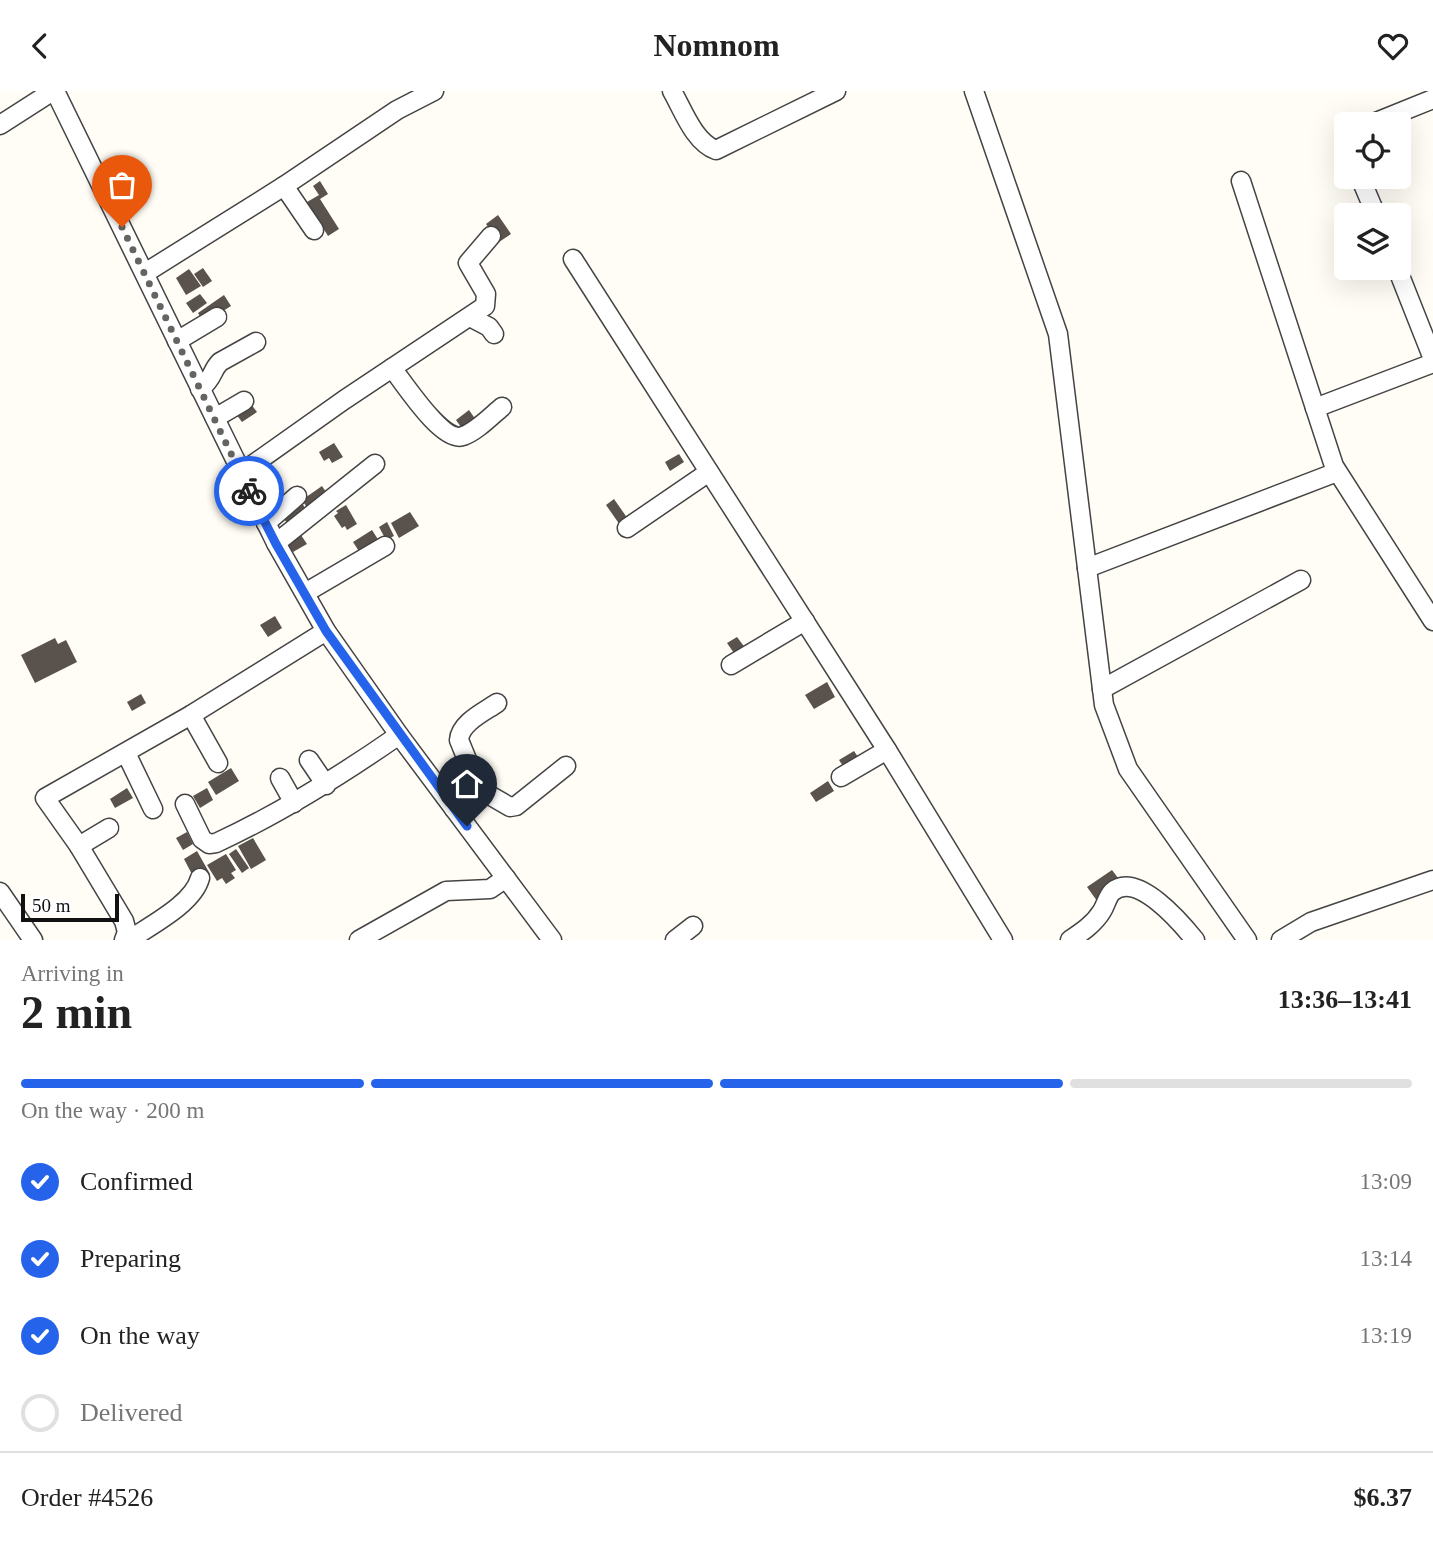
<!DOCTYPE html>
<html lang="en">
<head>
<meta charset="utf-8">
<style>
  :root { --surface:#fff; --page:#f2f2f2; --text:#222; --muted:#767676; --line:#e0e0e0; --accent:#2563eb }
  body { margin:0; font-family:Georgia,serif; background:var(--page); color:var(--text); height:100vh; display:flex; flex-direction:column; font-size:26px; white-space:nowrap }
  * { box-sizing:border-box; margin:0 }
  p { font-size:23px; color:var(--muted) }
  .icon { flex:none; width:38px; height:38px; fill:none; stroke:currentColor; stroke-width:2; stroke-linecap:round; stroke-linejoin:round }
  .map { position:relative; height:849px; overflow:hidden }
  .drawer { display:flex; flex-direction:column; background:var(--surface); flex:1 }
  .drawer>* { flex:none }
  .fabs { position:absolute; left:1334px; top:21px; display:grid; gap:14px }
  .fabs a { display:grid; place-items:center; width:77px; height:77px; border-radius:7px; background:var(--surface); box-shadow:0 7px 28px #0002; font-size:35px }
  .scale { position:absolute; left:21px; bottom:18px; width:98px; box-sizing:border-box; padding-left:7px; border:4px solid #111; border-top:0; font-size:19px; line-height:24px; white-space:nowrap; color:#111; -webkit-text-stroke:5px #fff; paint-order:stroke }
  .pin { position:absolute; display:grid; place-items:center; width:60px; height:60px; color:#fff; margin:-72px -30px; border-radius:50% 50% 50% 0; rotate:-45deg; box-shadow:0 0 7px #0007 }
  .pin .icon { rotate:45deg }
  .courier { position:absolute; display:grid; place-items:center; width:70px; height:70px; margin:-35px; border:5px solid #2563eb; border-radius:50%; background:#fff; color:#222; box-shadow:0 2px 9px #0007 }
  .overview em { font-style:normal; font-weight:600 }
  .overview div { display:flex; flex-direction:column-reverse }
  .overview { display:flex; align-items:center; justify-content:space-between; height:119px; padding:0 21px }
  h1 { font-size:46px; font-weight:600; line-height:52px }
  .bar { display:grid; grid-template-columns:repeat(4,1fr); gap:10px 7px; align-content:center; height:84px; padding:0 21px }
  .bar i { height:9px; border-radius:5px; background:var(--line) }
  .bar .selected { background:var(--accent) }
  .bar p { grid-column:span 4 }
  .line { display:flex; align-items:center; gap:18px; padding:0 21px; border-top:2px solid var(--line) }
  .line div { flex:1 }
  ol { padding:0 21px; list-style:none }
  li { display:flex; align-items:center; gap:21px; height:77px }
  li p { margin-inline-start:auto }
  li .icon { padding:7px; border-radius:50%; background:var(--accent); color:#fff; stroke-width:4 }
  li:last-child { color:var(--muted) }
  li i { width:38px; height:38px; border:4px solid var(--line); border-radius:50% }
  header { display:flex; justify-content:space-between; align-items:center; height:91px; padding:0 21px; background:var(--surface); font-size:32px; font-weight:600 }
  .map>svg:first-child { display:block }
</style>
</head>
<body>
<header><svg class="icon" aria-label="back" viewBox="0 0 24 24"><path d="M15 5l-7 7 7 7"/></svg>Nomnom<svg class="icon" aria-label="heart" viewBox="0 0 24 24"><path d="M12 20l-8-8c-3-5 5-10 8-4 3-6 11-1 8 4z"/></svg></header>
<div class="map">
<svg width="1433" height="849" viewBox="0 0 1433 849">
  <rect width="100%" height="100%" fill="#fffdf5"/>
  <g fill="#5a524d">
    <path d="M320 90 328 103 320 108 339 138 328 145 307 111 319 104 313 95Z"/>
    <path d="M498 124 511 143 499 151 486 133Z"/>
    <path d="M203 177 212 190 203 196 194 183Z"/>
    <path d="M189 178 201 195 186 204 176 187Z"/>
    <path d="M200 203 207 212 193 222 186 212Z"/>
    <path d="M224 204 231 215 204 232 198 222Z"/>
    <path d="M248 309 257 321 242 331 233 319Z"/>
    <path d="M469 319 476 329 463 339 456 329Z"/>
    <path d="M334 352 343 366 332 372 329 367 324 370 319 361Z"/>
    <path d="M679 363 684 371 670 380 665 371Z"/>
    <path d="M322 395 328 404 308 418 302 409Z"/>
    <path d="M614 408 628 428 620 434 606 414Z"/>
    <path d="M300 409 309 423 289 435 280 422Z"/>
    <path d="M346 414 357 433 347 439 345 435 342 437 334 425 338 422 336 420Z"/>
    <path d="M410 421 419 435 399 447 391 432Z"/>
    <path d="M387 431 394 445 386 449 379 436Z"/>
    <path d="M372 439 381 453 362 465 353 451Z"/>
    <path d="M301 444 307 453 293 461 287 452Z"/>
    <path d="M275 525 282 537 268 546 260 534Z"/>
    <path d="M737 546 746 558 736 565 727 552Z"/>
    <path d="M55 547 58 553 66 549 77 571 35 592 21 564Z"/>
    <path d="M827 591 835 606 814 618 805 604Z"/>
    <path d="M141 603 146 612 132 620 127 611Z"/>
    <path d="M854 660 860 669 845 678 839 669Z"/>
    <path d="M231 677 239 690 216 704 208 691Z"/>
    <path d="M828 690 834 700 816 711 810 702Z"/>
    <path d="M127 697 133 707 115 717 110 708Z"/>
    <path d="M207 697 213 709 200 717 193 705Z"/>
    <path d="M187 741 193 753 183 759 176 747Z"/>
    <path d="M253 747 266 769 251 778 238 755Z"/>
    <path d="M236 758 249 777 242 782 229 763Z"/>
    <path d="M197 760 210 783 196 791 184 768Z"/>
    <path d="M226 763 236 779 231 782 235 787 226 793 222 787 217 790 207 774Z"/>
    <path d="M1112 779 1125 796 1100 814 1087 796Z"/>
  </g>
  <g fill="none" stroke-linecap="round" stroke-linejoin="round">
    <defs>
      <g id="minor">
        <path d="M55 0 276 452 326 540 399 644 552 849"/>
        <path d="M672 0C683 19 694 51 716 59L836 0"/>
        <path d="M974 0 1058 243 1104 614 1128 678 1247 849"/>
        <path d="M1371 33 1433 8"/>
        <path d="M0 34 53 0"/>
        <path d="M1360 86 1376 124"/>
        <path d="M1241 90 1334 375 1433 530"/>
        <path d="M284 95 314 139"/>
        <path d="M573 168 887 659 1003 849"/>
        <path d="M1397 177 1433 268"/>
        <path d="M145 182 284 95 397 19 434 0"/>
        <path d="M470 226 489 236 494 243"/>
        <path d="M177 250 217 226"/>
        <path d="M392 277C404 292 443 353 463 345 477 340 491 325 502 316"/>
        <path d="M200 298C214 287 211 280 220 271L256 251"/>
        <path d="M1315 317 1433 272"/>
        <path d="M215 327 244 310"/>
        <path d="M241 382 344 309 485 215 486 203 468 172 491 145"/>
        <path d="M266 432 297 405"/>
        <path d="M627 437 709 381"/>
        <path d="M276 452 375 373"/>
        <path d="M1087 477 1337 381"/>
        <path d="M305 502 385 455"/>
        <path d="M731 574 805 530"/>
        <path d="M1102 598 1301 489"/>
        <path d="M191 624 218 672"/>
        <path d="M126 662 153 718"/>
        <path d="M309 669 326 694"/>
        <path d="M841 686 887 659"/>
        <path d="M280 687 294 712"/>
        <path d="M479 698 459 649C460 632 484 621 497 612"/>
        <path d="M185 713 202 748 209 753 216 752C281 722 340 685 399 644"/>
        <path d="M454 718 479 698 510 716 516 715 566 675"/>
        <path d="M79 755 109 737"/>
        <path d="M0 801 33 849"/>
        <path d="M124 849 127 841 124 830 79 755 45 707 191 624 326 540"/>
        <path d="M129 849C151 834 193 813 200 787"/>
        <path d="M359 849 446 800 490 798 506 787"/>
        <path d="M675 849 693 835"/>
        <path d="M1070 849C1082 841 1094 833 1102 820 1106 814 1107 806 1112 801 1137 779 1182 833 1195 849"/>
        <path d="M1281 849 1311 831 1433 789"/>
      </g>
    </defs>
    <use href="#minor" stroke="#444" stroke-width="21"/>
    <use href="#minor" stroke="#fff" stroke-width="18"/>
  </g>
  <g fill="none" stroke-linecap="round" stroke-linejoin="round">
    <path stroke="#646461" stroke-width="7" stroke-dasharray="0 12.6" d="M122 136 249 400"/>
    <path stroke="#2563eb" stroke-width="9" d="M249 400 276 453 326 540 467 735"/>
  </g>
</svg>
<div class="fabs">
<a><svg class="icon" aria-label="locate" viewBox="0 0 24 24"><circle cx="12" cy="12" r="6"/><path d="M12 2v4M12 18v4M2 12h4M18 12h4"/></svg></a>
<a><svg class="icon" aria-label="layers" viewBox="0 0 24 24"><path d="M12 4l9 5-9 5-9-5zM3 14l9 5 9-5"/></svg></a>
</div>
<div class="scale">50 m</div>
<div class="pin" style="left:122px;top:136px;background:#ea580c"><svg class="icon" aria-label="bag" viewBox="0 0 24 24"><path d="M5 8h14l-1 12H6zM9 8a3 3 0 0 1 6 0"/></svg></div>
<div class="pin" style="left:467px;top:735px;background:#1f2937"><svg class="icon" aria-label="home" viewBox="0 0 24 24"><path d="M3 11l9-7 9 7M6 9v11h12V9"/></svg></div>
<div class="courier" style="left:249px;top:400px"><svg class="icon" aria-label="bike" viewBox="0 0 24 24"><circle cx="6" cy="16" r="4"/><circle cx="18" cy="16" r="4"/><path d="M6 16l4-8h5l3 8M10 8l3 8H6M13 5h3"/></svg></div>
</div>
<section class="drawer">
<div class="overview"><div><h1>2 min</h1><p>Arriving in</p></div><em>13:36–13:41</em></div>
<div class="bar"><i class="selected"></i><i class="selected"></i><i class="selected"></i><i></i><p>On the way · 200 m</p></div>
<ol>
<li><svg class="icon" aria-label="check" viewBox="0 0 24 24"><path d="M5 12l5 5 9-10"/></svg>Confirmed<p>13:09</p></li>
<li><svg class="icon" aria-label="check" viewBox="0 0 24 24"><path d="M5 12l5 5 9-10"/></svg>Preparing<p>13:14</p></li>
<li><svg class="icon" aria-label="check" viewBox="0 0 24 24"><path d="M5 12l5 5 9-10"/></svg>On the way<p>13:19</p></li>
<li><i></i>Delivered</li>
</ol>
<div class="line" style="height:91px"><div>Order #4526</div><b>$6.37</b></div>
</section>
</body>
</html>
